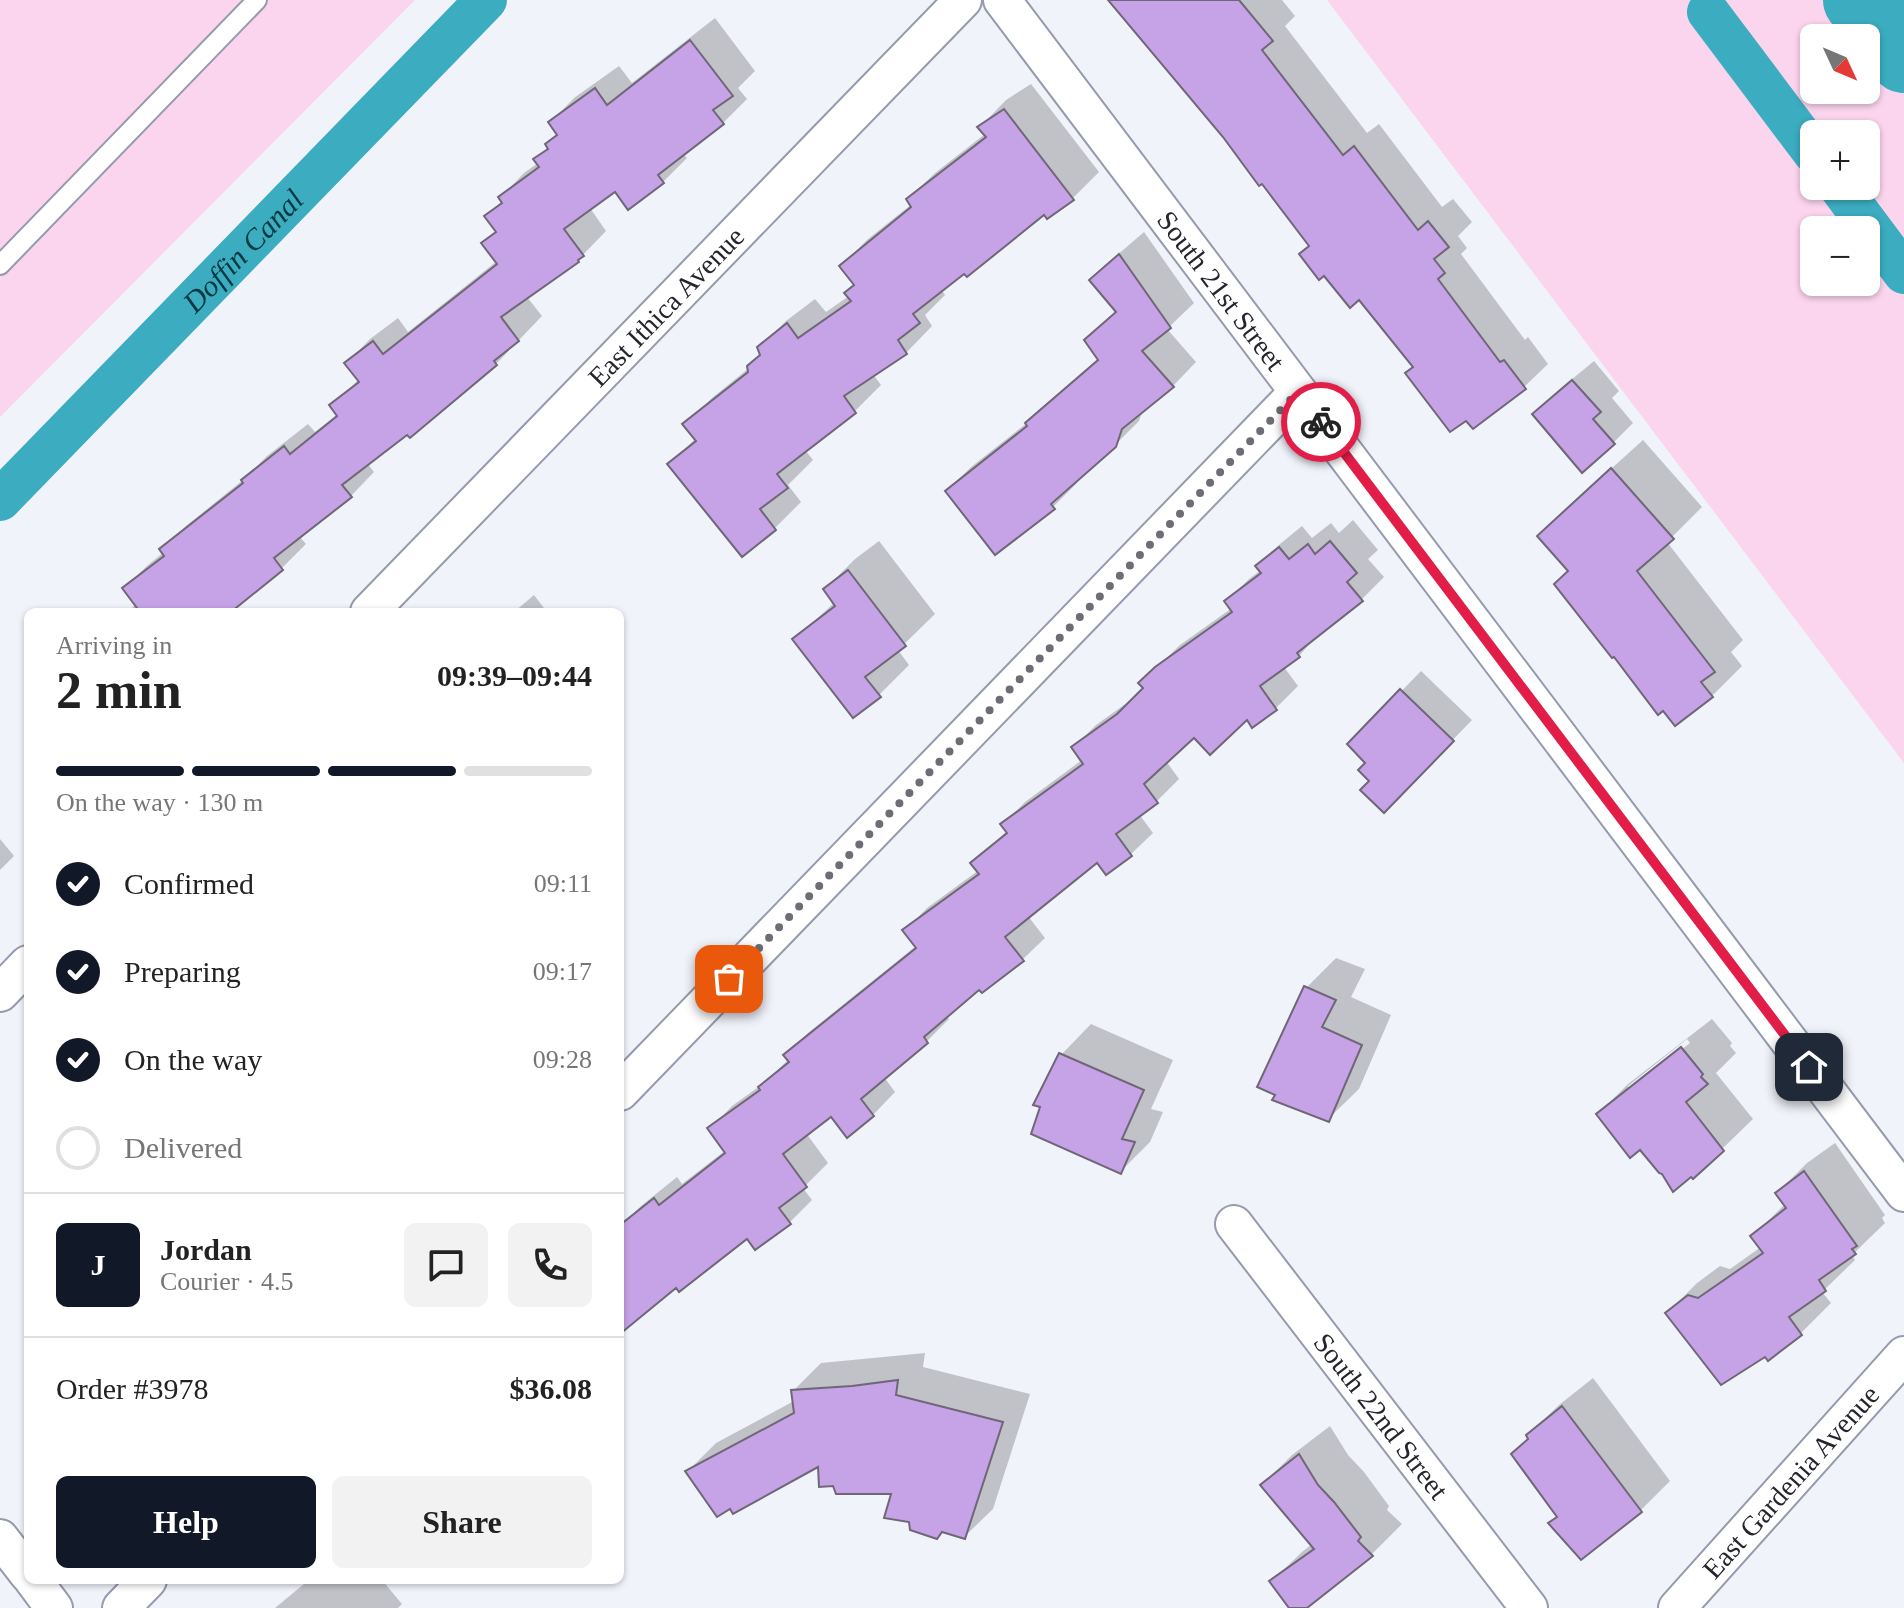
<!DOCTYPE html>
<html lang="en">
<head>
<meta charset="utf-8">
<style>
  :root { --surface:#fff; --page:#f2f2f2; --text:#222; --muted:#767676; --line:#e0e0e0; --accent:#111827 }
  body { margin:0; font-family:Georgia,serif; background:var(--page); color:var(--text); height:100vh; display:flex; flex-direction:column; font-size:30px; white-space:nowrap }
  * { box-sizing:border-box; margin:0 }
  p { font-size:26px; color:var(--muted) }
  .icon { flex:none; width:44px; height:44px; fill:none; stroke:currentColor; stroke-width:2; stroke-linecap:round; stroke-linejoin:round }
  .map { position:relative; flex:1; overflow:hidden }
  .sheet { position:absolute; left:24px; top:608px; width:600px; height:976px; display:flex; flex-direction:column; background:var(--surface); border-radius:12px; box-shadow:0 2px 6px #0004 }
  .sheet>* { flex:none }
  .needle { width:52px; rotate:134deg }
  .controls { position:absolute; left:1800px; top:24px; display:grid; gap:16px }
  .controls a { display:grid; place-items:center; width:80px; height:80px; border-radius:12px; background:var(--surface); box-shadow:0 2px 6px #0004; font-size:40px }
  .pin { position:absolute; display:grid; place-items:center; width:68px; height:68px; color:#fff; margin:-34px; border-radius:16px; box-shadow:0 4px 12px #0006 }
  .courier { position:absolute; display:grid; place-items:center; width:80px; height:80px; margin:-40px; border:6px solid #e11d48; border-radius:50%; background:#fff; color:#222; box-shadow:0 2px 10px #0007 }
  .overview em { font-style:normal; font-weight:700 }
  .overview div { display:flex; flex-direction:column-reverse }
  .overview { display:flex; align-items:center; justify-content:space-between; height:136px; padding:0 32px }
  h1 { font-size:52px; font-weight:700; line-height:60px }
  .bar { display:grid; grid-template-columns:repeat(4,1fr); gap:12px 8px; align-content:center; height:96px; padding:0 32px }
  .bar i { height:10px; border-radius:6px; background:var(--line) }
  .bar .active { background:var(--accent) }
  .bar p { grid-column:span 4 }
  .line { display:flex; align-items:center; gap:20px; padding:0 32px; border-top:2px solid var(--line) }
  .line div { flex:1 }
  .round { display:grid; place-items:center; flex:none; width:84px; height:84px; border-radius:12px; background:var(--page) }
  ol { padding:0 32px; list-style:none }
  li { display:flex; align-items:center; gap:24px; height:88px }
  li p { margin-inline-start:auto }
  li .icon { padding:8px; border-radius:50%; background:var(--accent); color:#fff; stroke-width:4 }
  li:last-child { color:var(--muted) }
  li i { width:44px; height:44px; border:4px solid var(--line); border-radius:50% }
  .action { display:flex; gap:16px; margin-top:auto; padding:16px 32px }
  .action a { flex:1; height:92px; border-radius:12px; background:var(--accent); color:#fff; font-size:32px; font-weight:700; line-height:92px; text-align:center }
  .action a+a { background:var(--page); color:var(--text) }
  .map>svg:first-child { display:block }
</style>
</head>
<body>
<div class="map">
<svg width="1904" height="1608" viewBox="0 0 1904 1608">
  <rect width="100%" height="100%" fill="#f1f3fb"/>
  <g fill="#fbd4ed" fill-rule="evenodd">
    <path d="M0 0H415L0 417Z"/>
    <path d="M1327 0H1904V763ZM1814 38H1866V90H1814ZM1814 134H1866V186H1814ZM1814 230H1866V282H1814Z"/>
  </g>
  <g fill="#0003" fill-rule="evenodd">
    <path d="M1120 0H1282L1295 16 1285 26 1367 133 1379 124 1442 207 1453 199 1472 222 1458 236 1467 248 1461 254 1525 340 1528 337 1548 364 1524 387 1414 366 1359 298 1324 274 1311 245Z"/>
    <path d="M715 18 755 71 738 88 747 99 723 123 683 154 687 158 663 182 615 189 590 208 606 231 578 260 527 297 542 316 496 364 367 463 374 472 351 496 299 536 306 544 282 568 229 611 230 612H127L137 604 124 588 148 565 164 552 162 550 186 526 243 480 267 456 308 424 315 432 338 414 332 406 359 379 347 363 370 339 398 318 408 332 497 261 484 243 497 230 487 216 503 200 501 197 524 173 538 163 536 160 549 146 547 144 558 133 551 122 574 98 619 66 632 83Z"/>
    <path d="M1031 84 1099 172 1072 199 1045 212 941 289 945 295 925 315 932 326 906 353 873 374 881 385 855 411 805 450 813 460 788 485 801 502 775 528 670 464 696 438 685 425 712 398 749 368 762 354 759 348 786 321 815 299 826 312 849 296 855 284 841 266 868 239 912 204 908 199 935 173 985 134 980 127 1006 100Z"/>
    <path d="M1144 232 1194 303 1167 329 1196 362 1173 386 1143 409 1139 421 1114 446 1075 480 1077 483 1053 507 947 491 971 467 1032 419 1099 358 1086 340 1117 311 1091 280 1115 257Z"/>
    <path d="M1594 361 1619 391 1612 398 1633 423 1613 443 1534 414 1554 394Z"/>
    <path d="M1643 440 1702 507 1667 542 1743 640 1731 652 1742 666 1712 696 1675 723 1570 570 1540 536 1570 506Z"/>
    <path d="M1353 520 1378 550 1368 559 1384 577 1362 599 1320 632 1299 656 1284 667 1298 686 1275 709 1194 735 1166 761 1179 779 1157 801 1139 814 1153 833 1130 855 1098 860 1028 916 1045 938 1022 960 980 987 946 1015 949 1019 927 1041 884 1077 895 1092 873 1115 848 1135 831 1114 806 1133 828 1163 803 1188 812 1200 790 1222 756 1247 747 1236 676 1286 620 1332V1227L641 1206 677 1177 682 1184 726 1150 710 1129 732 1106 764 1083 789 1059 786 1055 808 1033 916 946 905 931 927 908 979 870 973 863 1008 830 1003 824 1025 802 1082 760 1073 748 1096 725 1142 692 1145 688 1141 683 1180 645 1232 608 1227 601 1249 579 1261 570 1258 567 1280 544 1302 526 1312 538 1331 523 1339 533Z"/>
    <path d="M879 541 935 614 898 650 909 665 879 695 853 715 795 639 835 602 825 589 855 559Z"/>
    <path d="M534 595 547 612H514Z"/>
    <path d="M1421 671 1472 720 1384 811 1372 781 1368 763 1350 744Z"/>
    <path d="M0 839 14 856 0 870Z"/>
    <path d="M1336 958 1365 969 1351 997 1391 1015 1359 1089 1328 1119 1306 988Z"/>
    <path d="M1712 1019 1732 1043 1730 1046 1736 1053 1716 1073 1753 1119 1693 1177 1664 1173 1640 1147 1598 1114 1628 1084ZM1687 1039 1690 1043 1628 1091V1086Z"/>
    <path d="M1091 1024 1173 1060 1151 1109 1163 1112 1150 1142 1120 1172 1061 1055Z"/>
    <path d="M1835 1143 1885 1215 1882 1218 1885 1223 1852 1255 1855 1260 1822 1292 1831 1303 1801 1333 1768 1358 1667 1313 1697 1283 1720 1266 1730 1269 1761 1247 1753 1236 1786 1203 1777 1193 1807 1163Z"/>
    <path d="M925 1353 923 1367 1030 1394 993 1509 964 1537 893 1492 820 1464 688 1471 716 1443 794 1401 793 1391 821 1363Z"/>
    <path d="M1593 1378 1670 1481 1640 1511 1551 1523 1558 1516 1528 1435 1559 1405Z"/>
    <path d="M1330 1426 1348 1455 1364 1472 1389 1506 1387 1510 1402 1524 1372 1554 1303 1608H1292L1272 1581 1302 1552 1312 1544 1262 1485 1292 1455Z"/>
    <path d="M300 1580H382L402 1604 398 1608H275L304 1584Z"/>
  </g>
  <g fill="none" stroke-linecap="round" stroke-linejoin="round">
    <g stroke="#3cacc0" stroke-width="42">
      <path d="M1708 12 1814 153"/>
      <path d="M1839 186 1904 273"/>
      <path id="s1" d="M0 500 486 0"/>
    </g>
    <path stroke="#3cacc0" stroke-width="72" d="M1859 0 1904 57"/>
  </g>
  <g fill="#c6a2e7" stroke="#6f6677" stroke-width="2">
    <path d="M1108 0H1239L1273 41 1262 50 1343 155 1354 146 1418 230 1428 221 1449 247 1434 259 1445 273 1438 279 1500 362 1504 360 1526 389 1473 429 1466 421 1450 432 1405 373 1413 367 1359 300 1350 308 1324 276 1319 280 1299 254 1309 246 1262 184 1259 186 1223 137Z"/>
    <path d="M690 40 733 96 713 110 724 124 658 175 664 183 628 210 615 192 564 229 584 256 578 260 579 262 501 317 519 341 494 361 497 365 410 438 407 435 342 485 352 497 274 558 283 570 231 612H140L122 588 164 556 159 549 243 483 241 480 284 446 290 454 337 416 329 405 359 382 344 363 373 341 383 354 497 264 481 243 496 232 484 216 502 203 498 197 539 167 533 159 548 149 545 144 557 135 548 122 595 88 607 105Z"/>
    <path d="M1004 109 1074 200 1047 219 1044 215 967 277 964 274 913 314 920 323 898 340 907 354 844 396 856 413 777 474 788 488 760 509 776 530 742 557 667 464 696 441 682 424 748 372 747 366 760 355 757 347 787 323 798 338 851 301 844 293 854 285 839 266 911 207 906 199 986 137 977 127Z"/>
    <path d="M1119 254 1171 328 1142 351 1174 387 1122 429 1116 447 1051 504 1055 509 995 555 945 491 1027 426 1025 423 1098 360 1084 340 1116 312 1089 280Z"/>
    <path d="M1572 380 1601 412 1593 419 1615 444 1582 473 1532 414Z"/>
    <path d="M1611 468 1674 539 1637 571 1715 672 1701 682 1713 697 1675 726 1663 711 1658 715 1614 657 1612 658 1554 584 1568 571 1537 536Z"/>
    <path d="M1330 541 1357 573 1347 582 1363 601 1297 653 1300 657 1260 686 1277 710 1252 728 1247 720 1210 755 1194 738 1144 784 1158 803 1116 834 1132 856 1106 875 1097 863 1005 937 1024 961 982 993 979 990 924 1037 928 1043 861 1099 874 1116 847 1138 831 1117 783 1154 807 1187 779 1208 791 1224 755 1250 747 1239 679 1292 676 1288 620 1334V1225L654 1198 659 1205 725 1153 707 1128 760 1090 758 1087 789 1062 783 1055 916 948 902 930 979 874 970 863 1007 833 1000 824 1083 764 1071 747 1117 714 1143 688 1138 683 1155 667 1232 612 1224 601 1261 573 1255 566 1279 547 1289 559 1308 544 1315 554Z"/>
    <path d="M848 570 906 646 865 677 881 697 853 718 792 639 835 606 823 589Z"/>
    <path d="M1400 689 1454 741 1384 813 1360 790 1369 781 1358 770 1365 763 1347 744Z"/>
    <path d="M1304 986 1336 1000 1322 1027 1362 1045 1329 1122 1272 1100 1275 1095 1257 1087Z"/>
    <path d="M1681 1047 1703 1074 1701 1077 1708 1084 1686 1102 1724 1151 1693 1179 1691 1177 1673 1192 1662 1174 1659 1173 1640 1150 1630 1158 1596 1114Z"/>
    <path d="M1059 1053 1144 1090 1122 1139 1135 1142 1121 1174 1031 1134 1040 1107 1033 1105Z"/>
    <path d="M1804 1171 1857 1246 1852 1249 1856 1254 1819 1280 1826 1291 1789 1317 1802 1335 1768 1361 1765 1357 1721 1385 1665 1313 1688 1295 1698 1298 1763 1253 1750 1236 1786 1208 1775 1193Z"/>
    <path d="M898 1380 896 1395 1003 1422 965 1539 942 1532 937 1539 910 1530 909 1522 884 1518 891 1494H836L833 1486 819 1487 818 1467 733 1514 730 1509 717 1517 685 1471 794 1413 791 1390 852 1386Z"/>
    <path d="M1562 1406 1642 1512 1581 1560 1548 1523 1557 1517 1511 1454 1528 1439 1526 1435Z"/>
    <path d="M1299 1454 1318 1485 1334 1502 1361 1537 1358 1541 1373 1556 1307 1608H1289L1269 1581 1314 1549 1260 1485Z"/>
  </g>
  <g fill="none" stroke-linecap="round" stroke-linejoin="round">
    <defs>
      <path id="lane" d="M0 265 257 0"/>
      <g id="street">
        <path id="s2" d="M1002 0 1904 1193"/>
        <path id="s3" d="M369 612 963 0"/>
        <path d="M0 993 28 964"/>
        <path d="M620 1092 1298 392"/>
        <path id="s4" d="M1234 1224 1529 1608"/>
        <path d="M0 1538 28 1574"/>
        <path d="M33 1580 54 1608"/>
        <path d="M121 1608 148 1580"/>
        <path id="s5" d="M1677 1608 1904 1355"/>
      </g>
    </defs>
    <use href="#lane" stroke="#959aad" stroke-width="22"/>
    <use href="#street" stroke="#959aad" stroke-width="40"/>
    <use href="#lane" stroke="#fff" stroke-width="18"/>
    <use href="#street" stroke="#fff" stroke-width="36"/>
  </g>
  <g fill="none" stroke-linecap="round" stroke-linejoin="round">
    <path stroke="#6c6d75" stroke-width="8" stroke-dasharray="0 14.4" d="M729 979 1298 392 1321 422"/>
    <path stroke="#e11d48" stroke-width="10" d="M1321 422 1809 1067"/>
  </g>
  <g text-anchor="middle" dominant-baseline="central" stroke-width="6" stroke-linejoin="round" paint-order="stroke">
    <g font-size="28" fill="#24252d" stroke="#fff">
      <text stroke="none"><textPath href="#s2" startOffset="364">South 21st Street</textPath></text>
      <text stroke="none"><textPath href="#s3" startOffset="426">East Ithica Avenue</textPath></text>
      <text stroke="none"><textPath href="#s4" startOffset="242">South 22nd Street</textPath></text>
      <text stroke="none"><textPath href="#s5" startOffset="170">East Gardenia Avenue</textPath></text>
    </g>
    <g font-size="30" font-style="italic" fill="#033941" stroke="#fff">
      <text stroke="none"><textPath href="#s1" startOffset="348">Doffin Canal</textPath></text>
    </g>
  </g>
</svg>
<div class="controls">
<a><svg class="needle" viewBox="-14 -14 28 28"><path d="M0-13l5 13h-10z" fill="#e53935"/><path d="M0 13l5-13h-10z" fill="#767676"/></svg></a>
<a>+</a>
<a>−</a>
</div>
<div class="pin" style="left:729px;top:979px;background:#ea580c"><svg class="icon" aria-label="bag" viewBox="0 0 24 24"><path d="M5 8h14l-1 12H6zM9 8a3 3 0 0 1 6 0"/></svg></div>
<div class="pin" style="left:1809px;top:1067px;background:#1f2937"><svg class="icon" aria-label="home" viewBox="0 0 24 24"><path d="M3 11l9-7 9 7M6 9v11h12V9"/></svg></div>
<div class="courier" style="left:1321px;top:422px"><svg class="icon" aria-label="bike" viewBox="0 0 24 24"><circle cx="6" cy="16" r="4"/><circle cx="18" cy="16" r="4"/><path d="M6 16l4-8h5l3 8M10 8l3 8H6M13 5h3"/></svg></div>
<section class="sheet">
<div class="overview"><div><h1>2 min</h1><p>Arriving in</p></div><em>09:39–09:44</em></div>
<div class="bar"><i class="active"></i><i class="active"></i><i class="active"></i><i></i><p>On the way · 130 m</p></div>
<ol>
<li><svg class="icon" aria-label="check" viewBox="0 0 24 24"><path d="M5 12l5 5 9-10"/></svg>Confirmed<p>09:11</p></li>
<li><svg class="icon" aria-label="check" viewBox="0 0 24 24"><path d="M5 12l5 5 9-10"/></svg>Preparing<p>09:17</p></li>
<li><svg class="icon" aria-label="check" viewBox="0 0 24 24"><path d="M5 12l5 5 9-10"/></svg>On the way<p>09:28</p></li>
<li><i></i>Delivered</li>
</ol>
<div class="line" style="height:144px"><b class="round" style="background:var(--accent);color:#fff">J</b><div><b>Jordan</b><p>Courier · 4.5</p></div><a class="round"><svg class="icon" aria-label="chat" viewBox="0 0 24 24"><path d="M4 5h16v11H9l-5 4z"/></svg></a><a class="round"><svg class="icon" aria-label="phone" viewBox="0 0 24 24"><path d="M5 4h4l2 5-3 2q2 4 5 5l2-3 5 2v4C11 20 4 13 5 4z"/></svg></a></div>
<div class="line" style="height:104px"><div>Order #3978</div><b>$36.08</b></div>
<div class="action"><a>Help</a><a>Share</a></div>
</section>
</div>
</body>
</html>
